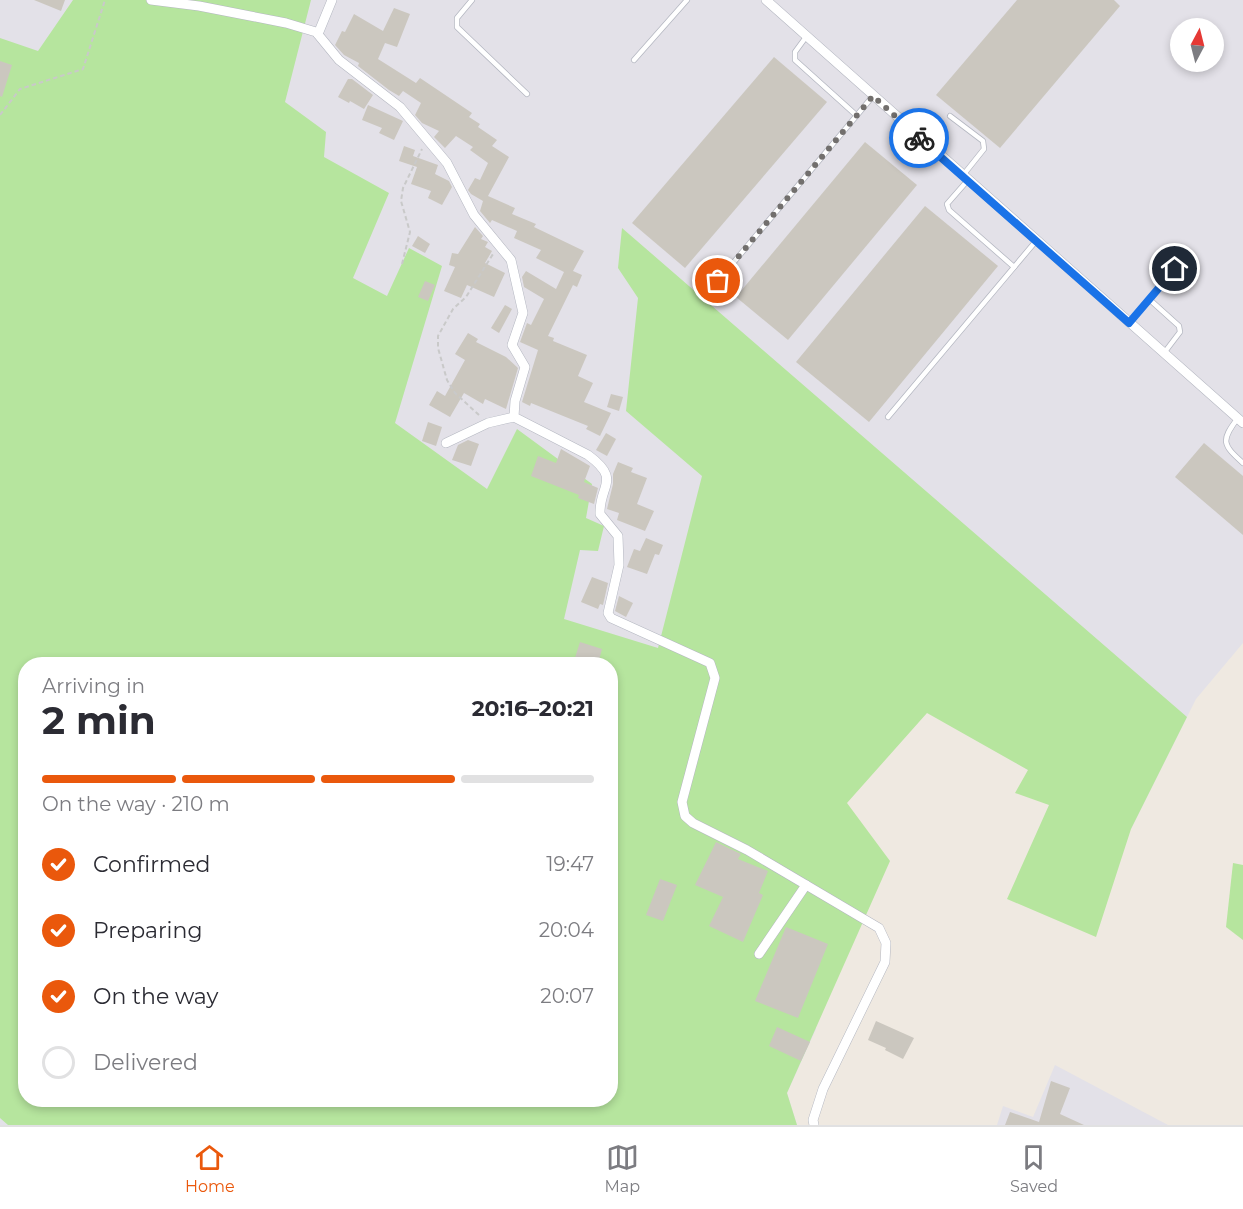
<!DOCTYPE html>
<html lang="en">
<head>
<meta charset="utf-8">
<style>
  :root { --surface:#fff; --page:#f2f2f3; --text:#2b2b33; --muted:#7c7c81; --line:#e1e1e2; --accent:#ea580c }
  body { margin:0; font-family:Montserrat,sans-serif; background:var(--page); color:var(--text); height:100vh; display:flex; flex-direction:column; font-size:22px; white-space:nowrap }
  * { box-sizing:border-box; margin:0 }
  p { font-size:20px; color:var(--muted) }
  .icon { flex:none; width:33px; height:33px; fill:none; stroke:currentColor; stroke-width:2; stroke-linecap:round; stroke-linejoin:round }
  .map { position:relative; flex:1; overflow:hidden }
  .panel { position:absolute; left:18px; top:657px; width:600px; height:450px; display:flex; flex-direction:column; background:var(--surface); border-radius:24px; box-shadow:0 3px 9px #0003 }
  .panel>* { flex:none }
  .needle { width:39px; rotate:7deg }
  .buttons { position:absolute; left:1170px; top:18px; display:grid; gap:12px }
  .buttons a { display:grid; place-items:center; width:54px; height:54px; border-radius:50%; background:var(--surface); box-shadow:0 3px 9px #0003; font-size:30px }
  .pin { position:absolute; display:grid; place-items:center; width:51px; height:51px; color:#fff; margin:-26px; border:3px solid #fff; border-radius:50%; box-shadow:0 2px 6px #0007 }
  .courier { position:absolute; display:grid; place-items:center; width:60px; height:60px; margin:-30px; border:4px solid #1a73e8; border-radius:50%; background:#fff; color:#222; box-shadow:0 2px 8px #0007 }
  .overview em { font-style:normal; font-weight:700 }
  .overview div { display:flex; flex-direction:column-reverse }
  .overview { display:flex; align-items:center; justify-content:space-between; height:102px; padding:0 24px }
  h1 { font-size:39px; font-weight:700; line-height:45px }
  .bar { display:grid; grid-template-columns:repeat(4,1fr); gap:9px 6px; align-content:center; height:72px; padding:0 24px }
  .bar i { height:8px; border-radius:4px; background:var(--line) }
  .bar .selected { background:var(--accent) }
  .bar p { grid-column:span 4 }
  ol { padding:0 24px; list-style:none }
  li { display:flex; align-items:center; gap:18px; height:66px }
  li p { margin-inline-start:auto }
  li .icon { padding:6px; border-radius:50%; background:var(--accent); color:#fff; stroke-width:4 }
  li:last-child { color:var(--muted) }
  li i { width:33px; height:33px; border:3px solid var(--line); border-radius:50% }
  .dock { display:flex; justify-content:space-around; align-items:center; height:84px; border-top:2px solid var(--line); background:var(--surface); font-size:16px; color:var(--muted) }
  .dock a { display:grid; justify-items:center; gap:3px }
  .dock .selected { color:var(--accent) }
  .map>svg:first-child { display:block }
</style>
</head>
<body>
<div class="map">
<svg width="1243" height="1125" viewBox="0 0 1243 1125">
  <rect width="100%" height="100%" fill="#efe9e1"/>
  <g fill="#e3e1e8" fill-rule="evenodd">
    <path d="M0 0H1243V643L1196 699 1131 829 803 641 816 1029 787 1093 797 1125H0ZM1180 28H1214V62H1180ZM26 664H610V1100H26Z"/>
    <path d="M1055 1065 1168 1125H997L1003 1106 1033 1117Z"/>
  </g>
  <g fill="#b6e59e" fill-rule="evenodd">
    <path d="M73 0H311L285 102 326 132 324 157 389 193 353 278 387 296 409 248 442 266 395 423 487 489 517 429 592 484 586 518 604 526 598 551 580 550 564 619 658 648 702 476 626 411 638 298 618 268 622 228 1187 717 1131 829 1096 937 1007 899 1049 805 1015 793 1028 770 927 713 847 803 890 861 787 1093 797 1125H8L0 1118V38L38 51ZM26 664H610V1100H26Z"/>
    <path d="M1233 863 1243 865V940L1226 927Z"/>
  </g>
  <g fill="#cbc7bf">
    <path d="M34 0H65L61 11Z"/>
    <path d="M1017 0H1114L1120 6 1000 148 936 95Z"/>
    <path d="M394 8 410 14 397 47 385 43 378 59 416 83 420 78 472 113 469 117 480 124 478 127 497 140 492 146 509 157 488 196 515 208 512 214 536 224 534 227 584 251 573 271 582 275 577 287 573 285 548 336 554 338 553 341 587 355 578 376 593 383 584 402 611 413 600 436 586 429 588 426 531 403 530 406 522 402 538 350 520 342 527 323 531 325 544 299 524 287 522 277 526 271 556 289 564 272 536 258 541 250 514 238 517 231 492 220 490 223 480 211 483 201 471 194 468 190 475 178 480 180 488 163 470 150 473 147 456 136 445 148 434 137 439 131 422 123 415 115 421 103 403 91 399 96 389 90 358 66 359 63 344 55 335 45 342 31 345 32 354 14 383 31Z"/>
    <path d="M774 57 827 102 685 268 632 223Z"/>
    <path d="M0 61 12 65 2 97 0 96Z"/>
    <path d="M348 79H352L373 95 364 109 350 101 349 103 338 97Z"/>
    <path d="M368 105 403 121 394 140 379 133 382 128 362 120Z"/>
    <path d="M865 142 917 185 788 340 736 297Z"/>
    <path d="M404 146 415 150 413 156 438 165 435 174 449 181 452 187 442 205 428 198 431 191 411 184 417 167 399 161Z"/>
    <path d="M925 206 998 266 869 422 796 362Z"/>
    <path d="M475 227 483 236 481 239 488 242 485 247 492 251 485 263 505 273 494 297 467 285 461 298 444 291 455 267 449 265 452 253 458 254Z"/>
    <path d="M418 236 430 244 425 253 412 246Z"/>
    <path d="M425 281 435 285 428 301 418 297Z"/>
    <path d="M505 305 512 309 499 333 491 328Z"/>
    <path d="M468 333 478 339 476 342 506 357 518 368 506 409 485 399 483 404 464 393 450 417 429 405 437 391 445 396 465 360 455 354Z"/>
    <path d="M611 394 623 397 619 411 607 407Z"/>
    <path d="M428 422 442 427 436 446 422 441Z"/>
    <path d="M606 433 616 439 607 456 596 450Z"/>
    <path d="M468 440 479 444 471 466 452 460 458 445Z"/>
    <path d="M1204 443 1243 476V535L1175 477Z"/>
    <path d="M561 449 590 466 584 482 598 488 594 504 578 498 579 495 531 476 538 456 556 463Z"/>
    <path d="M618 462 633 468 631 472 647 478 637 504 654 511 645 531 617 520 619 513 607 509 613 484V474Z"/>
    <path d="M646 538 663 545 659 555 655 554 647 574 627 567 634 549 640 551Z"/>
    <path d="M592 577 608 583 603 605 600 604 598 609 581 602Z"/>
    <path d="M619 596 633 603 626 617 615 611Z"/>
    <path d="M580 642 602 649 598 664H573Z"/>
    <path d="M716 842 741 854 738 859 768 871 759 893 763 895 743 942 709 926 723 897 695 885Z"/>
    <path d="M660 879 677 885 663 921 646 915Z"/>
    <path d="M786 927 828 944 798 1018 755 1001Z"/>
    <path d="M876 1021 914 1038 903 1059 885 1050 886 1048 868 1040Z"/>
    <path d="M777 1027 810 1042 801 1061 769 1046Z"/>
    <path d="M1051 1081 1070 1088 1060 1114 1084 1125H1005L1010 1112 1039 1122Z"/>
  </g>
  <g fill="none" stroke-linecap="round" stroke-linejoin="round">
    <defs>
      <g id="service">
        <path d="M472 0 457 18V27L527 94"/>
        <path d="M806 37 795 52V60L856 115"/>
        <path d="M634 60 687 0"/>
        <path d="M950 116 983 141 984 149 964 174"/>
        <path d="M968 180 947 204 949 210 1014 267"/>
        <path d="M718 281 873 96"/>
        <path d="M1149 299 1179 326 1180 332 1164 353"/>
        <path d="M1129 323 1189 254"/>
        <path d="M888 417 1036 241"/>
        <path d="M1238 418C1220 441 1223 445 1243 463"/>
      </g>
      <g id="minor">
        <path d="M151 0 199 6 286 23 316 32 339 60 400 107 447 163 474 215 511 260 523 313 512 345 525 367 515 401 514 417 588 455C622 480 599 485 600 514L618 536 619 565 608 613 611 618 710 663 715 678 682 802 685 816 693 823 747 850 879 928 886 943 885 962 823 1089 813 1120 814 1125"/>
        <path d="M766 0 1243 423"/>
        <path d="M318 34 332 0"/>
        <path d="M446 443 488 423 514 417"/>
        <path d="M759 954 806 885"/>
      </g>
    </defs>
    <use href="#service" stroke="#b4b7c1" stroke-width="6"/>
    <use href="#minor" stroke="#b4b7c1" stroke-width="10"/>
    <g stroke="#c9c9c9" stroke-width="2" stroke-dasharray="4.5 3" stroke-linecap="butt">
      <path d="M0 115 20 89 83 69 105 0"/>
      <path d="M402 264 410 232 401 201 403 188 422 149"/>
      <path d="M479 415 455 393 447 380 438 348V336L453 309 466 297 493 254"/>
    </g>
    <use href="#service" stroke="#fff" stroke-width="4.5"/>
    <use href="#minor" stroke="#fff" stroke-width="9"/>
  </g>
  <g fill="none" stroke-linecap="round" stroke-linejoin="round">
    <path stroke="#726f6d" stroke-width="6" stroke-dasharray="0 10.8" d="M718 281 873 96 919 138"/>
    <path stroke="#1a73e8" stroke-width="8" d="M919 138 1129 323 1175 269"/>
  </g>
</svg>
<div class="buttons">
<a><svg class="needle" viewBox="-14 -14 28 28"><path d="M0-13l5 13h-10z" fill="#e53935"/><path d="M0 13l5-13h-10z" fill="#7c7c81"/></svg></a>
</div>
<div class="pin" style="left:718px;top:281px;background:#ea580c"><svg class="icon" aria-label="bag" viewBox="0 0 24 24"><path d="M5 8h14l-1 12H6zM9 8a3 3 0 0 1 6 0"/></svg></div>
<div class="pin" style="left:1175px;top:269px;background:#1f2937"><svg class="icon" aria-label="home" viewBox="0 0 24 24"><path d="M3 11l9-7 9 7M6 9v11h12V9"/></svg></div>
<div class="courier" style="left:919px;top:138px"><svg class="icon" aria-label="bike" viewBox="0 0 24 24"><circle cx="6" cy="16" r="4"/><circle cx="18" cy="16" r="4"/><path d="M6 16l4-8h5l3 8M10 8l3 8H6M13 5h3"/></svg></div>
<section class="panel">
<div class="overview"><div><h1>2 min</h1><p>Arriving in</p></div><em>20:16–20:21</em></div>
<div class="bar"><i class="selected"></i><i class="selected"></i><i class="selected"></i><i></i><p>On the way · 210 m</p></div>
<ol>
<li><svg class="icon" aria-label="check" viewBox="0 0 24 24"><path d="M5 12l5 5 9-10"/></svg>Confirmed<p>19:47</p></li>
<li><svg class="icon" aria-label="check" viewBox="0 0 24 24"><path d="M5 12l5 5 9-10"/></svg>Preparing<p>20:04</p></li>
<li><svg class="icon" aria-label="check" viewBox="0 0 24 24"><path d="M5 12l5 5 9-10"/></svg>On the way<p>20:07</p></li>
<li><i></i>Delivered</li>
</ol>
</section>
</div>
<nav class="dock">
<a class="selected"><svg class="icon" aria-label="home" viewBox="0 0 24 24"><path d="M3 11l9-7 9 7M6 9v11h12V9"/></svg>Home</a>
<a><svg class="icon" aria-label="map" viewBox="0 0 24 24"><path d="M3 6l6-2 6 2 6-2v14l-6 2-6-2-6 2zM9 4v14M15 6v14"/></svg>Map</a>
<a><svg class="icon" aria-label="saved" viewBox="0 0 24 24"><path d="M7 4h10v16l-5-4-5 4z"/></svg>Saved</a>
</nav>
</body>
</html>
